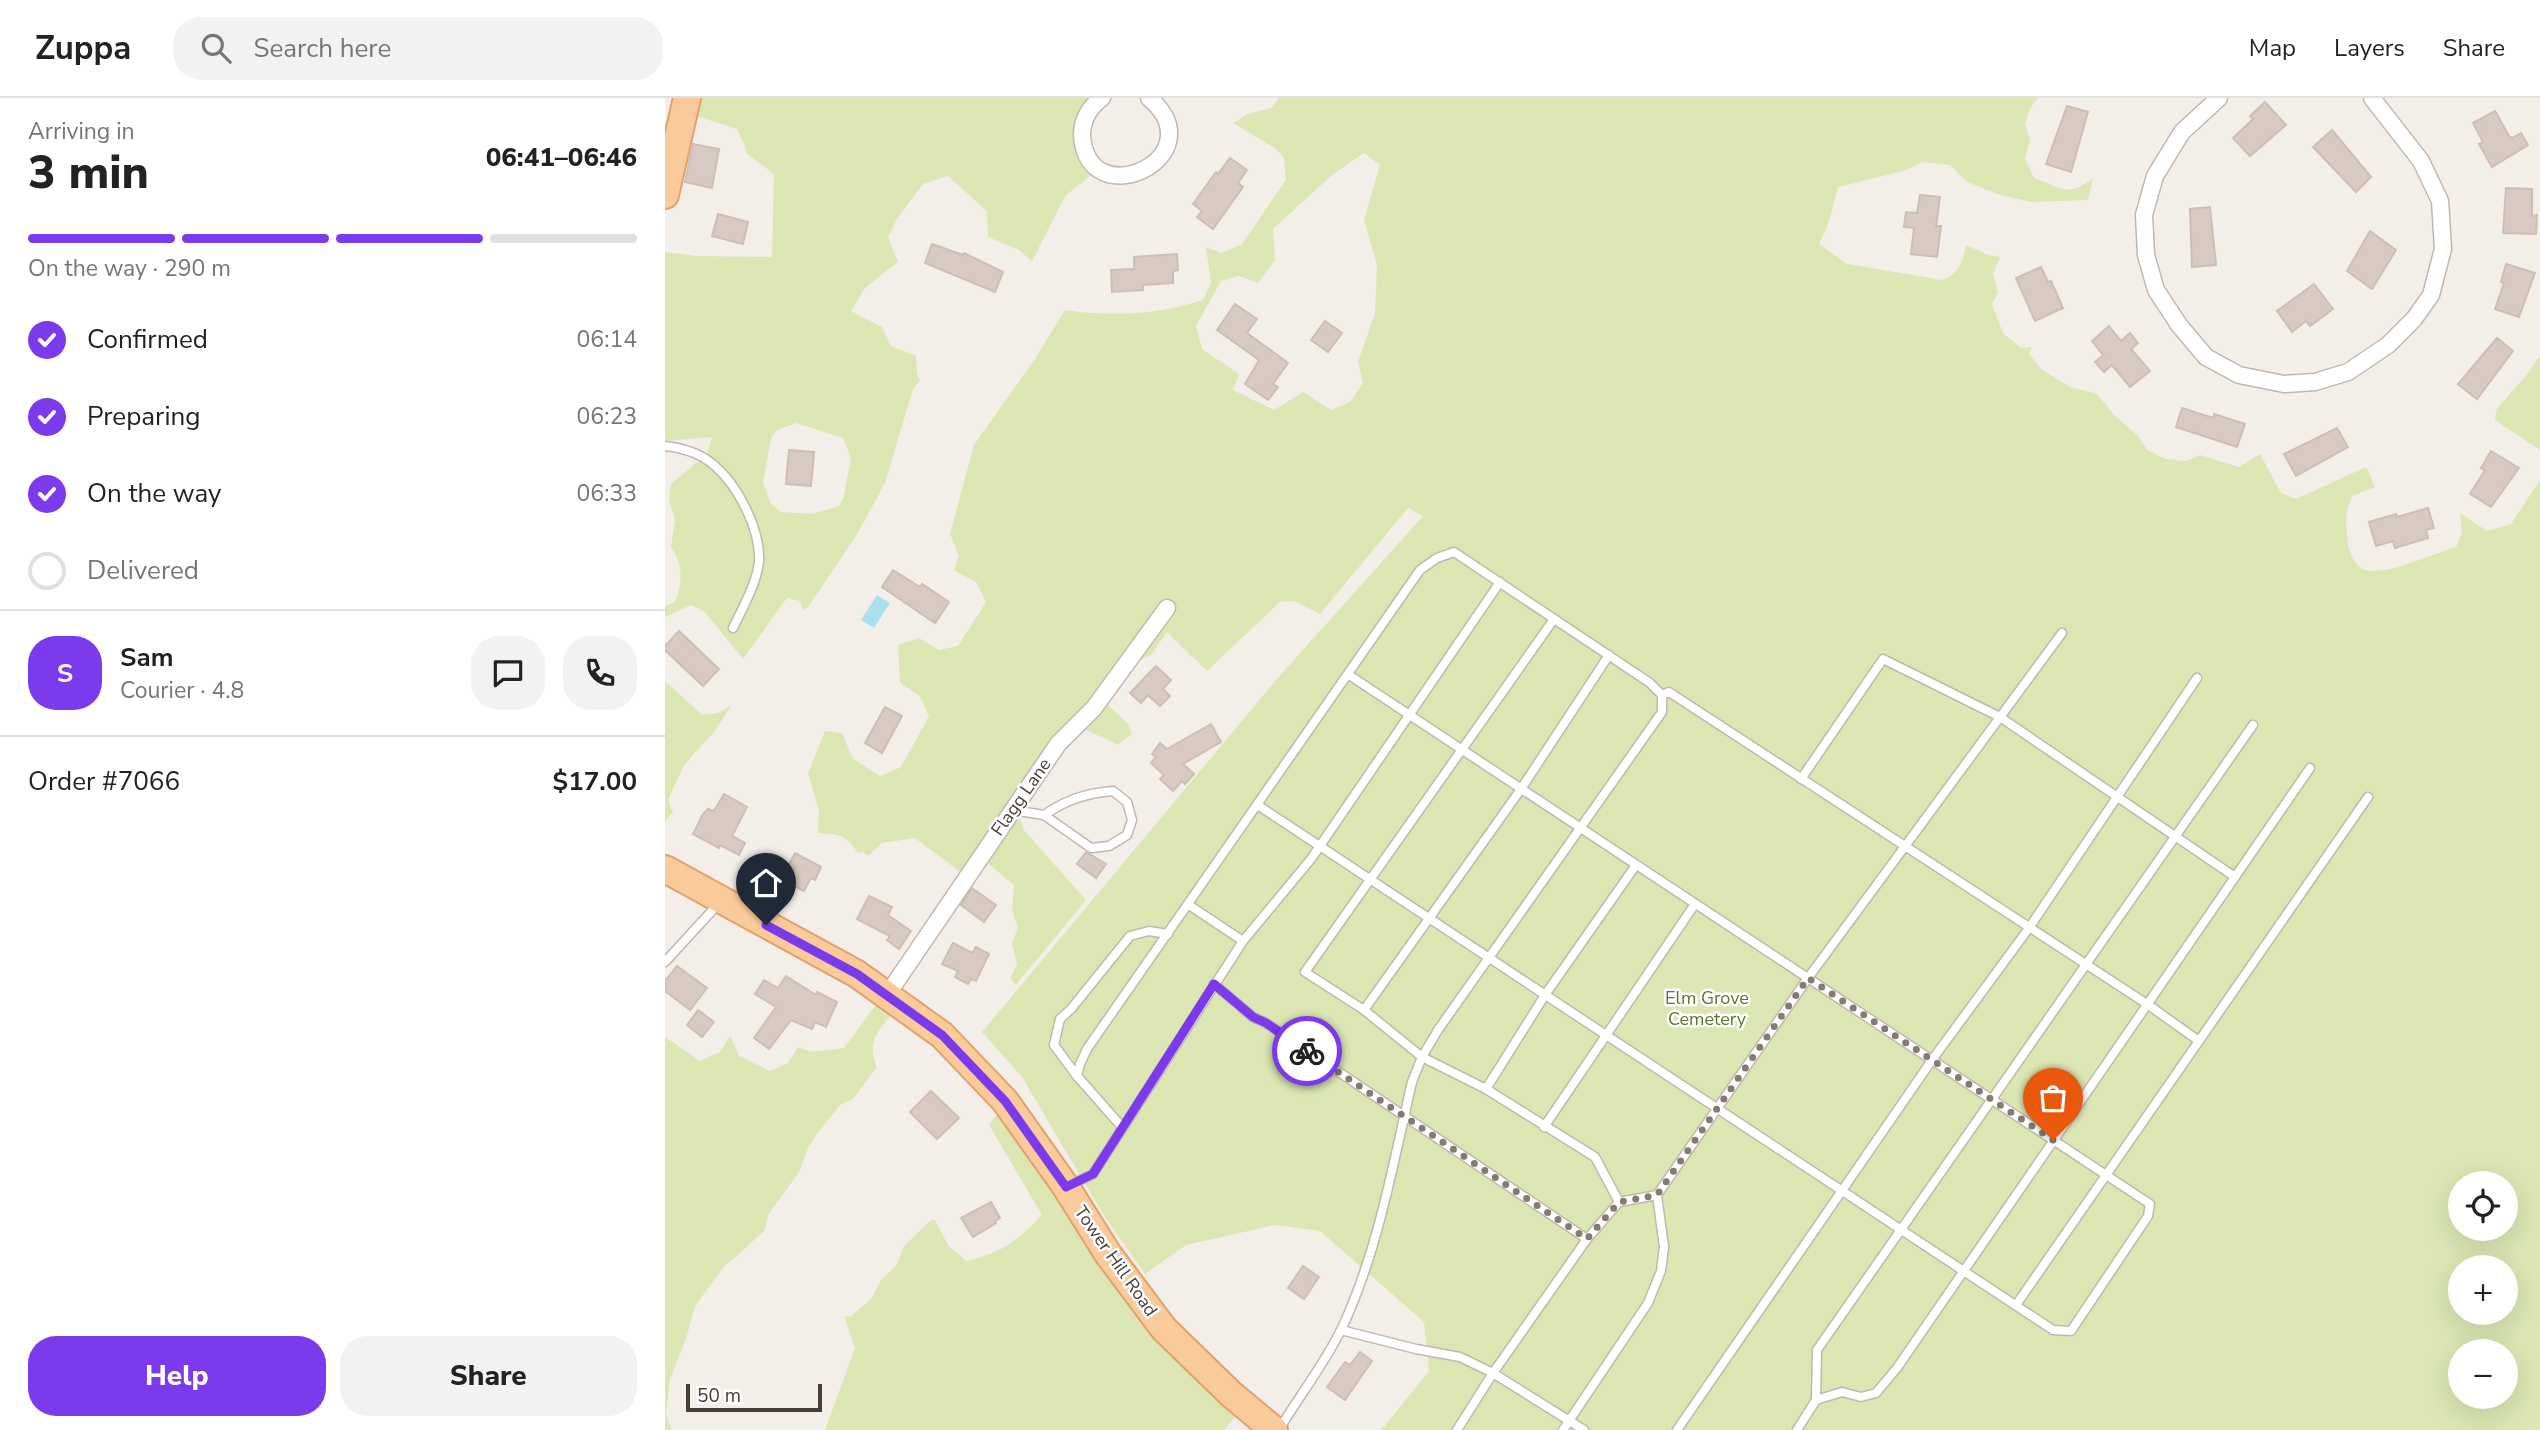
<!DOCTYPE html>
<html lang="en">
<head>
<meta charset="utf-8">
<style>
  :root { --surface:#fff; --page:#f2f2f2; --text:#222; --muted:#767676; --line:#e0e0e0; --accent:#7c3aed }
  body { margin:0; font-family:"Nunito Sans",sans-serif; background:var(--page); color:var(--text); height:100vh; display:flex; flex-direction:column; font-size:26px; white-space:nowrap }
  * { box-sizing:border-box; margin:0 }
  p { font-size:23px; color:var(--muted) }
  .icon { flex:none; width:38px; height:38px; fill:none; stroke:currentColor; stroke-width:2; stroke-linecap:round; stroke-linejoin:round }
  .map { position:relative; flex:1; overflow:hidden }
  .side { display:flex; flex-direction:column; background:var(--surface); width:665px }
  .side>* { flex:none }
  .fabs { position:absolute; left:1783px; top:1073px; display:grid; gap:14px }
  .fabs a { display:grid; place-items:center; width:70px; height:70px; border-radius:50%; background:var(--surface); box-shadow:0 7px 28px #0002; font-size:35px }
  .scale { position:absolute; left:21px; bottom:18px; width:136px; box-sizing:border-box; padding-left:7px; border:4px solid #473d37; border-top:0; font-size:19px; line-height:24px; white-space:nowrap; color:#473d37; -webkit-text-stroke:5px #fff; paint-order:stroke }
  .pin { position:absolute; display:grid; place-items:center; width:60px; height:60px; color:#fff; margin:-72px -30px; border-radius:50% 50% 50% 0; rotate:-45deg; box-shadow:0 0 7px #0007 }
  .pin .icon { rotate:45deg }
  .courier { position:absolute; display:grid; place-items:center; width:70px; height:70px; margin:-35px; border:5px solid #7c3aed; border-radius:50%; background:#fff; color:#222; box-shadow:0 2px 9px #0007 }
  .summary em { font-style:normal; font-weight:800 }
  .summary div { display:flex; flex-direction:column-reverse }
  .summary { display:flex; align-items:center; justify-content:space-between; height:119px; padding:0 28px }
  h1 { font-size:46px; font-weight:800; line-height:52px }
  .bar { display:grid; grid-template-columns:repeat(4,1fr); gap:10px 7px; align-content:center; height:84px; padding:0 28px }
  .bar i { height:9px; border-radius:5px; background:var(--line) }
  .bar .current { background:var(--accent) }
  .bar p { grid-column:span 4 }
  .line { display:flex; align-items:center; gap:18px; padding:0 28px; border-top:2px solid var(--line) }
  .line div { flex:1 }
  .round { display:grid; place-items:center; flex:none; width:74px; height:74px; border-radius:28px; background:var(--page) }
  ol { padding:0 28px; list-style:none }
  li { display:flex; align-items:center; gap:21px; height:77px }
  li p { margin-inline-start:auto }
  li .icon { padding:7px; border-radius:50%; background:var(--accent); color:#fff; stroke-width:4 }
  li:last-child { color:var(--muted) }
  li i { width:38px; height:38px; border:4px solid var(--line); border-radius:50% }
  .primary-button { display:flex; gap:14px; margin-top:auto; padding:14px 28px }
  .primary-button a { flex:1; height:80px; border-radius:28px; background:var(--accent); color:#fff; font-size:28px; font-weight:800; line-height:80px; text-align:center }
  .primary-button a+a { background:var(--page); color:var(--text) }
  header { display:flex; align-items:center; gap:42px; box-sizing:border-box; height:98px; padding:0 35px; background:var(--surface); border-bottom:2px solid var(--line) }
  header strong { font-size:33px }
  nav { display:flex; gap:38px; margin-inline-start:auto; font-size:24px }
  .search { width:490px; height:63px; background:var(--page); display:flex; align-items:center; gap:18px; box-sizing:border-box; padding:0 24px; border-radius:28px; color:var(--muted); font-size:26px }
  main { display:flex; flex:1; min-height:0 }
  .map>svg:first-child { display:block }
</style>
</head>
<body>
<header>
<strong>Zuppa</strong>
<div class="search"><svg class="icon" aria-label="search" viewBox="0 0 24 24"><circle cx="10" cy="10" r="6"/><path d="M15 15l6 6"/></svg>Search here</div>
<nav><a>Map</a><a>Layers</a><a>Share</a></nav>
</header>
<main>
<section class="side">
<div class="summary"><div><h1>3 min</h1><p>Arriving in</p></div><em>06:41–06:46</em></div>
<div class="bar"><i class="current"></i><i class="current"></i><i class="current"></i><i></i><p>On the way · 290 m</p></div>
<ol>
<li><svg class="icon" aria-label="check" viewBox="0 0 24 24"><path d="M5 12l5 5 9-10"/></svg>Confirmed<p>06:14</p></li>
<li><svg class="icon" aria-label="check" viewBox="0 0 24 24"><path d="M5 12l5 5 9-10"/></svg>Preparing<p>06:23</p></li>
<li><svg class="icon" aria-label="check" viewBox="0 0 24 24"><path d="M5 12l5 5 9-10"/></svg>On the way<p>06:33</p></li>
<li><i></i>Delivered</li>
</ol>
<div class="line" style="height:126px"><b class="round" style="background:var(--accent);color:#fff">S</b><div><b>Sam</b><p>Courier · 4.8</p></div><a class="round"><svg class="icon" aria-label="chat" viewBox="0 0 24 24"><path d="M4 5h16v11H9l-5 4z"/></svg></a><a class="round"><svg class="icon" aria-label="phone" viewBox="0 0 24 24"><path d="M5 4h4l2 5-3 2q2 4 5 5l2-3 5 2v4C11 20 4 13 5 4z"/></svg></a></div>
<div class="line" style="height:91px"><div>Order #7066</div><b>$17.00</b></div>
<div class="primary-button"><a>Help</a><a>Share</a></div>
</section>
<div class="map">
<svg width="1875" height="1332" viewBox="0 0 1875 1332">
  <rect width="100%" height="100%" fill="#f4eee9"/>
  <g fill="#dbe6b3" fill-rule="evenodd">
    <path d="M20 0H425L421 1 420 32 430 74 400 98 367 163 354 152 323 139 322 113 283 78 258 86 232 121 223 139 233 164 200 190 186 213 217 229 226 248 251 258 252 275 255 283 248 291 220 385 191 438 143 509 139 513 135 503 122 500 78 561 40 514 26 507 0 519V508L10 504C18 485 18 466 6 449L10 422 4 402 6 386 42 356 47 339 0 343V154L31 158 107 159 109 76 81 55 80 48 72 31 22 15ZM131 325 178 340 186 360 179 398 174 408 147 416 116 414 106 406 98 385 106 340 112 332Z"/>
    <path d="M614 0H1373L1365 10 1360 26 1365 42 1360 60 1369 80C1397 90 1402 100 1428 80L1423 102 1367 104 1335 97 1302 84 1285 67 1258 64 1238 73 1173 89 1164 123 1154 146 1182 166 1277 182C1294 176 1298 163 1301 147L1323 157 1335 159 1328 176 1333 194 1327 206 1338 235 1356 250 1367 249 1364 256 1376 271 1405 289 1432 296 1449 317 1473 338 1482 352 1501 361 1521 363 1535 357 1574 369 1595 356 1616 395 1631 401 1701 369 1710 389 1687 398C1679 418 1681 426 1683 446 1685 458 1692 473 1706 473 1730 474 1767 456 1791 449L1797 435 1795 415 1822 433 1846 426 1875 382V1332H716L764 1273 759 1224 655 1133 610 1127 521 1147 480 1176 438 1116 357 979 317 934 612 581 758 418 743 410 655 516 629 503 615 504 542 573 502 534 486 557 458 571 438 602 463 626 467 636 453 647 409 626 350 705 359 732 421 802 351 887 345 880 352 867 347 845 353 830 347 811 349 787 315 759 298 776 250 740 217 745 203 758 198 754 193 755C180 736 176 737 153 735L154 713 143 675 160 633 177 635 188 661 215 678 236 669 264 618 255 598 235 585 233 547 254 540 274 552 293 548 321 504 312 485 289 472 294 458 285 436 309 347 370 261 400 212C449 219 490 217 538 202L546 185 541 149 556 155 577 146 621 82 619 60 611 51 568 25 583 16 606 10ZM699 55 715 67 699 122 712 167 710 215 693 264 698 285 685 304 666 312 638 294 609 312 568 292 574 276 537 251 531 228 556 183 574 178 593 185 610 162 608 131 667 77ZM1796 1085H1841V1130H1796ZM1796 1169H1841V1214H1796ZM1796 1253H1841V1298H1796Z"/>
    <path d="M1875 258V352L1830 322 1832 310 1860 279Z"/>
    <path d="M0 583 37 617 53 615 67 607 49 634 19 667 3 702 8 714 0 724Z"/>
    <path d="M219 896 234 907C219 928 199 941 212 969L188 1001 176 1006 151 1037 143 1050 134 1074 103 1117 100 1132 57 1171 30 1208 21 1241 5 1281 1 1317 7 1332H0V939L35 963 55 954 65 938 74 958 105 973 123 965 133 949 146 954 179 950Z"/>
    <path d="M340 1006 574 1315 559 1332H160L190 1250 179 1218 185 1219 206 1201 216 1182 231 1168 240 1147 266 1122H270L283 1147 301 1163C338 1155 351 1143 377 1117L324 1027Z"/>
  </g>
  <path fill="#a8e1ee" d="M212 497 225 505 209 530 196 522Z"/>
  <g fill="#d8cac2" stroke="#cfbdb2" stroke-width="2">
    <path d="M1600 4 1621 27 1585 58 1568 40 1588 21 1585 18Z"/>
    <path d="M1402 8 1423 14 1406 74 1381 66Z"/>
    <path d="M1830 13 1844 38 1847 40 1856 35 1863 47 1827 69 1814 46 1818 44 1808 25Z"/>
    <path d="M1667 32 1706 79 1691 94 1648 49Z"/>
    <path d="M28 46 54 51 47 90 20 84Z"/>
    <path d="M565 60 582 72 573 85 578 89 548 131 532 119 537 113 528 106 551 74 553 76Z"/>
    <path d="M1841 90 1867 91V118L1872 117 1871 136 1838 135Z"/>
    <path d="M1255 97 1275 99 1271 128H1276L1272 159 1246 156 1249 130 1239 129 1241 114 1252 115Z"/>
    <path d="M1545 109 1551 167 1527 169 1525 111Z"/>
    <path d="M53 116 83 124 78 146 47 138Z"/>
    <path d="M1705 133 1731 152 1707 191 1682 173Z"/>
    <path d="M267 146 298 157 299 155 338 174 330 194 260 165Z"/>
    <path d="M512 156 513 172 508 173V185L478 187V192L447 194 446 172 469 171V159Z"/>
    <path d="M1841 166 1870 175 1854 219 1830 211 1839 185 1836 184Z"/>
    <path d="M1376 169 1383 184 1386 183 1398 210 1370 223 1351 180Z"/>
    <path d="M1649 186 1668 211 1645 228 1641 223 1627 234 1612 213Z"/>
    <path d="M570 206 592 221 582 235 623 265 608 286 613 289 603 302 580 286 594 262 552 232Z"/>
    <path d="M660 223 677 235 663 254 646 242Z"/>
    <path d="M1444 228 1456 243 1465 235 1473 245 1466 251 1485 273 1465 289 1447 267 1439 274 1430 264 1438 257 1427 243Z"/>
    <path d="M1832 240 1848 253 1812 301 1793 286Z"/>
    <path d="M1517 310 1548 320 1549 316 1580 326 1572 349 1511 329Z"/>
    <path d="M1672 330 1683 349 1631 378 1619 356Z"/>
    <path d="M124 352 149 354 146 388 121 386Z"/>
    <path d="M1826 353 1854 370 1826 409 1805 396 1820 372 1816 370Z"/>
    <path d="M1763 410 1769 430 1761 432 1763 440 1730 450 1728 443 1711 448 1704 424 1731 416 1732 419Z"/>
    <path d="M228 472 255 489 257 486 284 504 270 525 217 489Z"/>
    <path d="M14 533 54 571 38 588 0 552V548Z"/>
    <path d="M491 568 506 582 498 591 505 598 495 608 483 597 476 605 465 595Z"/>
    <path d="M220 609 237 618 217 655 200 645Z"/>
    <path d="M546 626 556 644 518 666 529 676 520 686 517 683 508 693 495 681 499 677 486 665 491 659 487 656 495 645 502 651Z"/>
    <path d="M59 696 82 709 67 738 80 745 74 757 55 747 54 750 28 736 38 716 43 711 49 713Z"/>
    <path d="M421 754 441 766 431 780 412 766Z"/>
    <path d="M130 755 156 769 150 782 146 780 139 793 121 784 128 771 123 768Z"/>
    <path d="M307 790 331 807 319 824 296 807Z"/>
    <path d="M204 798 227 809 223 817 246 833 234 851 222 842 225 838 192 821Z"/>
    <path d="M288 845 307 855 311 849 324 856 311 883 306 881 303 886 290 879 293 873 277 866Z"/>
    <path d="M12 868 42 890 25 912 0 893V883Z"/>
    <path d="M121 878 151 897 152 894 172 904 161 929 150 924 147 931 126 922 104 951 89 940 111 909 90 896 99 882 113 890Z"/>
    <path d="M33 912 49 924 37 939 22 927Z"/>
    <path d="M266 993 294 1020 272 1041 245 1014Z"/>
    <path d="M326 1104 335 1120 330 1123 331 1125 308 1139 296 1120Z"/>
    <path d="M638 1168 654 1179 639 1201 623 1190Z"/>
    <path d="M695 1254 707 1263 680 1302 662 1289 680 1264 685 1267Z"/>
  </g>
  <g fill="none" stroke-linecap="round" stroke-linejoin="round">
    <defs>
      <g id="service">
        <path d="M0 348C17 350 37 356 50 368 73 388 96 432 94 464 91 487 78 509 68 530"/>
        <path d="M889 521 640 874 699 912 757 959 821 991 930 1059 954 1104"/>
        <path d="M997 597 1004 594 1482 906 1534 943"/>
        <path d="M1136 681 1218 561 1335 619 1570 779"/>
        <path d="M594 708 1388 1232 1406 1233 1483 1118 1485 1106 684 577"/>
        <path d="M347 712 379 717 426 750 444 748 462 737 467 722 462 704 448 693C421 695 401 702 379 717"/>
        <path d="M524 807 578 843"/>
        <path d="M0 864 55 804"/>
        <path d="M549 886 588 919 601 925 922 1141"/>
        <path d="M699 912 856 691 944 557"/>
        <path d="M412 978 389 947 395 921 406 911 465 838 484 833 503 836"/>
        <path d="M821 991 880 897 971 767"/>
        <path d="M457 1029 412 978 415 966 422 951 755 472 772 460 789 454 985 585 997 597V614L773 932 757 959 747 984C728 1066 713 1153 677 1230 660 1265 635 1297 615 1330"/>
        <path d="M879 1029 1030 806"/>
        <path d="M403 1088 428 1076 578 843 646 761 835 484"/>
        <path d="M1351 1207 1703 699"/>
        <path d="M676 1232 751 1251 795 1259 828 1275 919 1332"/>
        <path d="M1151 1302 1152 1252 1588 627"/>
        <path d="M792 1332 828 1275 922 1141 954 1104 992 1097"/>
        <path d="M898 1332 983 1205 996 1173 999 1149 992 1097 1143 880 1397 535"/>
        <path d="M1012 1332 1267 962 1364 830 1532 580"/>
        <path d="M1132 1332 1151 1302 1177 1294 1196 1299 1211 1295 1232 1270 1645 670"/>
      </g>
      <g id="minor">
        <path d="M437 0C425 8 417 22 417 37 422 120 553 59 484 0"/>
        <path d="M1554 0 1517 34 1490 78 1479 117 1481 157 1491 192 1514 227 1541 259 1574 277 1619 286 1650 284 1683 274 1723 247 1749 221 1766 197 1778 151 1775 103 1756 63 1707 0"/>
        <path d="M222 897 393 646 429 610 502 510"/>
      </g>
      <g id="primary">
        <path d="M0 97 22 0"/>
        <path d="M0 771 192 876 277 937 340 1003 401 1089 443 1156 499 1231 566 1296 609 1332"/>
      </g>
    </defs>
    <use href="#service" stroke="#c2b6af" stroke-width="11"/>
    <use href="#minor" stroke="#c2b6af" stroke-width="19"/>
    <use href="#primary" stroke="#dfa26b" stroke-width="30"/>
    <use href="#service" stroke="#fff" stroke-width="8"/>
    <use href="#minor" stroke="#fff" stroke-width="16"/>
    <use href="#primary" stroke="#faca9b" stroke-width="26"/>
  </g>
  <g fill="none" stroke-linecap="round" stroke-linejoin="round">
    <path stroke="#847b75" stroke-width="7" stroke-dasharray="0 12.6" d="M642 953 922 1141 954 1104 992 1097 1143 880 1388 1042"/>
    <path stroke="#7c3aed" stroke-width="9" d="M101 827 192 876 277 937 340 1003 401 1089 428 1076 549 886 588 919 601 925 642 953"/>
  </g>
  <g text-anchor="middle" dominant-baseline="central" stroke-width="5" stroke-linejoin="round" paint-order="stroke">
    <g font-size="18" fill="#473d37" stroke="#fff">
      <text transform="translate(356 699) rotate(-55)">Flagg Lane</text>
      <text transform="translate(451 1163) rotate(55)">Tower Hill Road</text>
    </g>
    <g font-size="18" fill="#59772d" stroke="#fff">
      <text x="1042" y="900">Elm Grove<tspan x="1042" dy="21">Cemetery</tspan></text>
    </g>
  </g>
</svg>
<div class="fabs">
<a><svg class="icon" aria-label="locate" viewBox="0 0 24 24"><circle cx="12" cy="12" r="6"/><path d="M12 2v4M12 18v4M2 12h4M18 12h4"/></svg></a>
<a>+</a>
<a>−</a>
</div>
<div class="scale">50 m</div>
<div class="pin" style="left:1388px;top:1042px;background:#ea580c"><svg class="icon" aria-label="bag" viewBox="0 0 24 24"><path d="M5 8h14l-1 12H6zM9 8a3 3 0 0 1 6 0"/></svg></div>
<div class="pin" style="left:101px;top:827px;background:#1f2937"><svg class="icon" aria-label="home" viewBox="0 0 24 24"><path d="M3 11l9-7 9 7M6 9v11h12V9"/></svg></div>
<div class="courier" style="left:642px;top:953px"><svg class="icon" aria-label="bike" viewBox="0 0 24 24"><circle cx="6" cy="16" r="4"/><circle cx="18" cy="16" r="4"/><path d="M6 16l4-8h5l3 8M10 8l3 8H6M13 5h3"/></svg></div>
</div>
</main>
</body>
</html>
